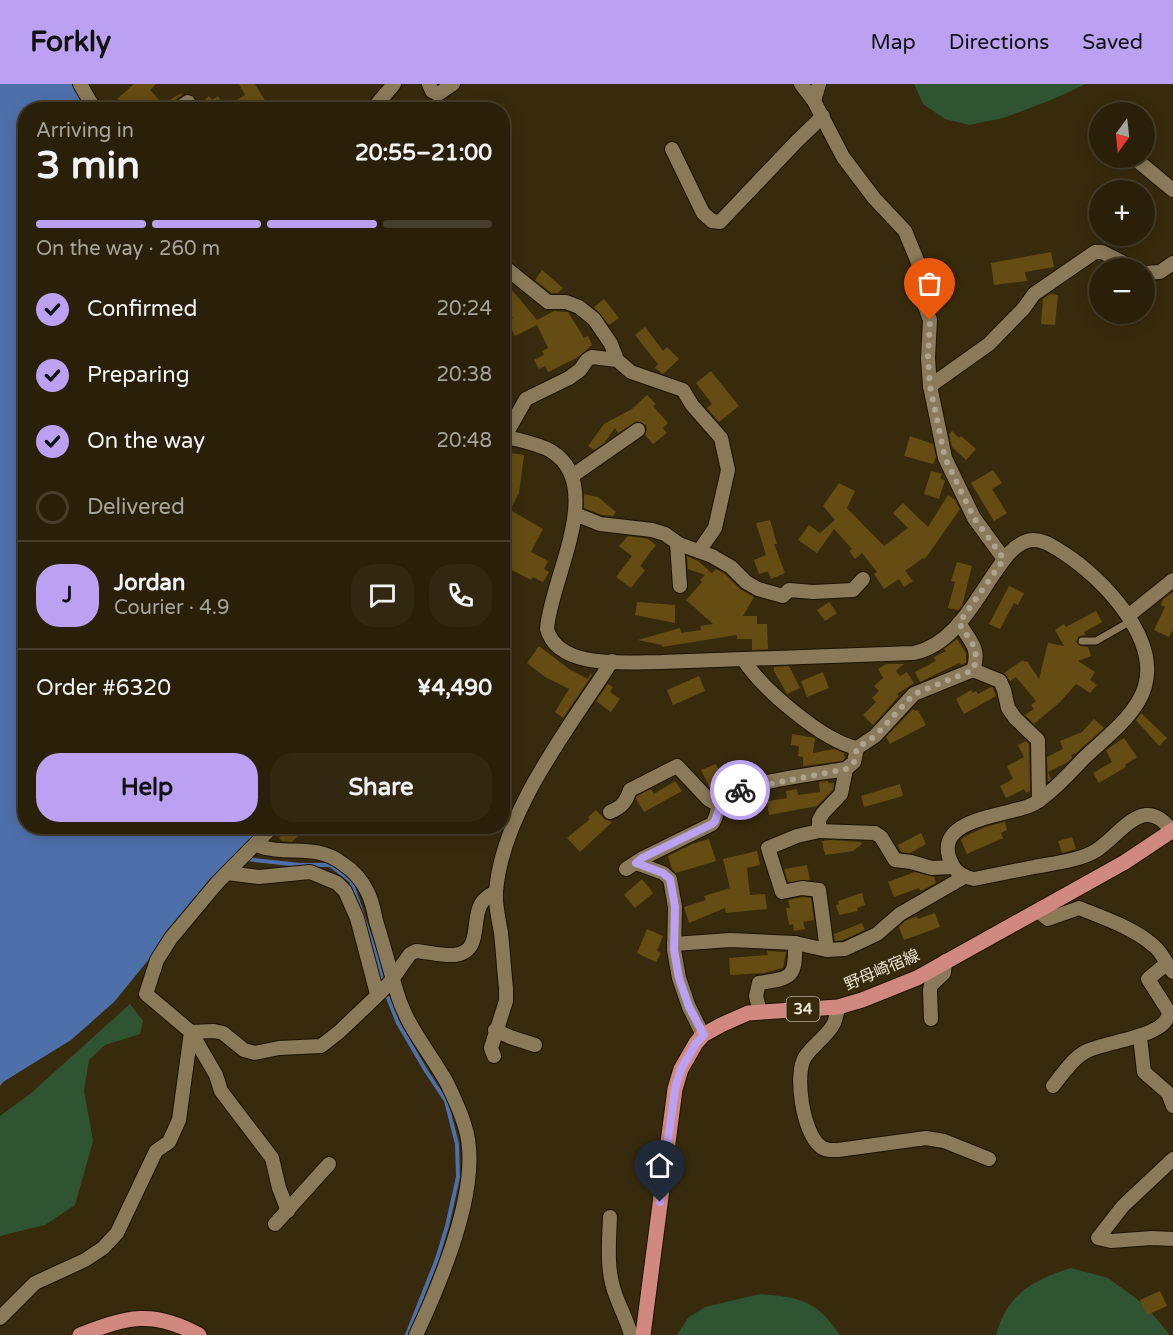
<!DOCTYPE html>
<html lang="en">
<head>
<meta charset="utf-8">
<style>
  :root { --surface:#2a2009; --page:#322812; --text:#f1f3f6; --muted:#a5a39c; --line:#463e2a; --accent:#bca0f2 }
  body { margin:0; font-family:"Varela Round","Noto Sans JP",sans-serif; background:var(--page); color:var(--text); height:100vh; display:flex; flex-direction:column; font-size:22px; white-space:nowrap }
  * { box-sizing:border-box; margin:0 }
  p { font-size:20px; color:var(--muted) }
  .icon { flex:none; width:33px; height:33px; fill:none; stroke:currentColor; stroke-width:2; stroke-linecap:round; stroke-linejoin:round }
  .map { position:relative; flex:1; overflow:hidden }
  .drawer { position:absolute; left:18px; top:18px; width:492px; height:732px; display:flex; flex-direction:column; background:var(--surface); border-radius:24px; box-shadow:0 3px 15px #0003,0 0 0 2px var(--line) }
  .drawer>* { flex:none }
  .needle { width:39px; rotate:195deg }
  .buttons { position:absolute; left:1089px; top:18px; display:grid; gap:12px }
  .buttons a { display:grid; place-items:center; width:66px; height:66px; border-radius:50%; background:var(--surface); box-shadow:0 3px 15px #0003,0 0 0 2px var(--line); font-size:30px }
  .pin { position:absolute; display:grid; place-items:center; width:51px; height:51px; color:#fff; margin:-62px -26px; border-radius:50% 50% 50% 0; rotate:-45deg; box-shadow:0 0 6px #0007 }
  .pin .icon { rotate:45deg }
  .courier { position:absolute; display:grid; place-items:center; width:60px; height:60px; margin:-30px; border:4px solid #bca0f2; border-radius:50%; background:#fff; color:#222; box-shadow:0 2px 8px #0007 }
  .overview em { font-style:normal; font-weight:700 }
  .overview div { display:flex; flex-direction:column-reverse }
  .overview { display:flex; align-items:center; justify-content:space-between; height:102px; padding:0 18px }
  h1 { font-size:39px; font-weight:700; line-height:45px }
  .bar { display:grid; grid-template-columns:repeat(4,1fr); gap:9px 6px; align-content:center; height:72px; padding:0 18px }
  .bar i { height:8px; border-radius:4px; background:var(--line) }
  .bar .on { background:var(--accent) }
  .bar p { grid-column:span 4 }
  .line { display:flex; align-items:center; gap:15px; padding:0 18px; border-top:2px solid var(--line) }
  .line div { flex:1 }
  .round { display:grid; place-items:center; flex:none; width:63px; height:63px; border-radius:24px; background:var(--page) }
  ol { padding:0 18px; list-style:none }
  li { display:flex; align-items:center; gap:18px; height:66px }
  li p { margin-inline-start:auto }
  li .icon { padding:6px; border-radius:50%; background:var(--accent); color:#111; stroke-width:4 }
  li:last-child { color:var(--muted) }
  li i { width:33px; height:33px; border:3px solid var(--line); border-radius:50% }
  .action { display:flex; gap:12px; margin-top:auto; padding:12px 18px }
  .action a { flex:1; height:69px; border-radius:24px; background:var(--accent); color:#111; font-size:24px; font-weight:700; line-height:69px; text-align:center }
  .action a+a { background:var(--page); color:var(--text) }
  header { display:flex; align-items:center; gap:36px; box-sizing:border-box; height:84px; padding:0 30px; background:var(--accent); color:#111 }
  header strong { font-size:28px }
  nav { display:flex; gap:33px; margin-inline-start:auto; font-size:21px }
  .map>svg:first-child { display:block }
</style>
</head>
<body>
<header>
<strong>Forkly</strong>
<nav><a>Map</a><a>Directions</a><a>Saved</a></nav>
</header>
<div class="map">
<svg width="1173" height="1251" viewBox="0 0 1173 1251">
  <rect width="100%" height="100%" fill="#382a0c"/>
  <g fill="#2f5432">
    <path d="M914 0H1086L1051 16 1003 34 969 41 945 35 923 20Z"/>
    <path d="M130 920 143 937 140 950 105 961 89 976 84 1007 93 1057 75 1121 45 1141 0 1152V1032L30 1010Z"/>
    <path d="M1071 1184 1108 1194 1145 1221 1170 1251H996C1007 1210 1033 1196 1071 1184Z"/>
    <path d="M760 1210C800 1213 816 1216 840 1251H677L688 1234 705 1223Z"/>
  </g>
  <path fill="#4e70aa" d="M0 0H73L88 25 26 26V742L263 743 221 787 114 918 71 956 3 998 0 1002Z"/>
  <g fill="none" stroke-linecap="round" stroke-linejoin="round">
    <g stroke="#4e70aa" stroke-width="4">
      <path d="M246 775 300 781H330L351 797 377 873 383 899"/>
      <path d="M386 909 398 939 426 987 446 1017 457 1060 458 1093 447 1142 437 1175 407 1251"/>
    </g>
  </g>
  <g fill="#644c12">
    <path d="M134 0H156L150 6 163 20 181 9 182 11 171 19 167 26H128L117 15Z"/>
    <path d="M239 0H255L266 18 255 26H193L209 12 212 16 218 12 225 23 245 11Z"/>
    <path d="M1051 168 1054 183 1025 188 1027 197 994 201 991 179Z"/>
    <path d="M542 186 563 204 558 209H551L535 196Z"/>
    <path d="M502 194 537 236 554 227 568 228 584 254 588 252 592 261 578 273 548 288 545 282 539 285 534 276 544 271 542 267 548 264 537 241 515 252 507 237 513 234 502 222Z"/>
    <path d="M1050 210 1058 211 1055 241 1041 240 1043 215Z"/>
    <path d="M604 215 619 234 609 241 594 223Z"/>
    <path d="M645 243 663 267 667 263 679 275 663 290 655 284 658 280 635 251Z"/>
    <path d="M711 287 739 322 719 338 707 324 712 320 696 299Z"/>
    <path d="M647 311 656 320 653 322 668 339 663 344 667 349 653 360 645 351 647 346 646 341 637 337 618 349 615 344 604 359 594 366 588 362 604 340 632 325Z"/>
    <path d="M952 347 959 354 961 352 976 365 966 376 952 363 949 350Z"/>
    <path d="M910 352 933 360 936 373 933 380 904 372Z"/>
    <path d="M505 368 524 371 519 409 510 426 543 445 531 468 548 477 544 485 549 488 543 498 533 493 531 496 502 481V389Z"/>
    <path d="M993 386 1002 399 992 405 1007 429 994 437 971 399Z"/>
    <path d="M931 387 942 390 940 395 945 396 939 415 924 410Z"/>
    <path d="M839 399 855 407 847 424 884 462 908 444 893 429 903 419 928 443 948 411 955 416 960 425 925 475 923 474 905 487 913 497 904 503 899 495 884 505 874 490 877 488 862 469 855 475 849 467 852 465 834 445 817 469 798 456 809 441 820 449 835 436 823 422Z"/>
    <path d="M584 410 598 413 616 428 613 432 602 431 584 424Z"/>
    <path d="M770 436 777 460H774L785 489 771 495 768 487 759 490 754 476 766 471 756 439Z"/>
    <path d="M628 452 648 455 656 461 640 482 645 486 631 504 616 493 632 472 619 462Z"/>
    <path d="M687 472 698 477 712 489 716 485 725 490 740 505 754 513 743 532H757V540H767L768 565 752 566V555H737V551L662 563V561L638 556 680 544 681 549 701 546 700 542 713 540 686 516 702 498 700 496 705 491 688 485Z"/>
    <path d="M957 478 972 482 962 522 958 526 948 524 955 498 951 497Z"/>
    <path d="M1009 502 1024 509 1018 521 1014 519 1000 545 989 540Z"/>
    <path d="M1173 508V545L1169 553 1154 546 1165 523 1161 521 1163 515Z"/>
    <path d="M637 518 675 521V539L635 531Z"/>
    <path d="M829 518 837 529 825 537 817 526Z"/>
    <path d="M1096 527 1102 538 1084 548 1085 551 1079 552 1076 558 1080 562 1088 563 1091 572 1078 577 1095 588 1090 596 1097 601 1090 609 1076 600 1060 618 1034 640 1025 631 1034 625 1031 621 1036 617 1016 593 1010 597 1004 589 1023 576 1025 578 1027 577 1039 595 1048 559 1064 562 1055 546 1064 540 1066 543Z"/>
    <path d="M957 555 966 569V579L960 581 959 579 920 598 915 588 936 577 934 573 946 567 944 565Z"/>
    <path d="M539 562 569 585 588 595 590 590 592 591 563 634 555 628 569 605 545 593 527 579Z"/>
    <path d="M886 580H904L896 587 900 592 907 588 914 599 897 610 899 612 873 641 863 631 876 618 872 614 879 607 874 602 883 594 878 585Z"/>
    <path d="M789 582 800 604 787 610 774 587V583Z"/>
    <path d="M823 588 829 604 807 613 801 597Z"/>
    <path d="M699 592 705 607 673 621 667 606Z"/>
    <path d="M608 600 613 603 610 608 620 615 611 628 596 617Z"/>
    <path d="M991 603 993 604 996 612 964 630 956 615 971 606 973 609 976 607 978 610Z"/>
    <path d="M913 625 915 627 918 626 926 641 890 660 886 653Z"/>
    <path d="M1141 629 1167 654 1159 662 1136 636Z"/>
    <path d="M1094 635 1104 644 1076 669 1071 671 1072 674 1068 678 1048 688 1051 695 1048 698 1047 673 1063 665 1060 657 1082 648Z"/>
    <path d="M792 650 815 654 813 669 834 665 844 669 845 674 842 677 803 682V673L798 672 799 662 791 661Z"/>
    <path d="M1124 654 1137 673 1125 681 1126 683 1099 699 1093 689 1112 678 1106 666Z"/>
    <path d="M1026 657 1029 660 1030 707 1026 709 1024 705 1006 714 1000 702 1013 695 1007 682 1024 673 1018 661Z"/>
    <path d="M716 680 720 690 724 688 730 701 717 710 710 704 701 686Z"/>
    <path d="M675 697 682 707 644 728 636 715 637 712 651 705 654 710Z"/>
    <path d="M828 697V699H834L833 706 817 722 769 731 767 718 732 731 729 723 738 717 765 708 768 717 787 714 786 707 797 705 798 711 820 708 819 698Z"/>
    <path d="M900 700 903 712 864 723 861 712Z"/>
    <path d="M596 726 604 735 612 738 580 768 567 754 590 735 588 733Z"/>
    <path d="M1005 738 1007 746 1001 749 1003 754 967 770 961 756 964 753 985 743Z"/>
    <path d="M290 742H307L292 758 282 757 279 754Z"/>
    <path d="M921 749 926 760 910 769 901 768 898 761Z"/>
    <path d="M1072 753 1076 765 1062 769 1058 757Z"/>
    <path d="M709 755 716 777 676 789 672 785 668 772 692 760Z"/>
    <path d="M830 756 861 758 862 760 853 767 825 771 822 757Z"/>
    <path d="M757 767 760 781 747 784 750 811 765 810 767 825 726 829 725 824 689 839 684 823 706 816 704 812 730 804 723 775Z"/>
    <path d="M807 781 810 796 788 798 784 785Z"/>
    <path d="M915 788 934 793 936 799 923 806 920 807 919 804 894 813 888 798Z"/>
    <path d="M642 795 653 809 635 824 624 811Z"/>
    <path d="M862 809 865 821 857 824 858 827 839 831 836 821 839 820 838 817Z"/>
    <path d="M802 813 811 814 814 836 803 838 805 845 794 847 793 840 789 841 786 824H790L788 816Z"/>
    <path d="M935 829 940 843 904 856 899 843 905 837 917 832 918 835Z"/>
    <path d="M862 839 865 846 843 856 835 857 834 850Z"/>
    <path d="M647 845 663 852 657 867 661 869 656 878 637 869Z"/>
    <path d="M767 867 786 868 783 884 764 889 730 891 729 874 768 871Z"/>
    <path d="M1160 1207 1167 1222 1147 1231 1140 1216Z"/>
  </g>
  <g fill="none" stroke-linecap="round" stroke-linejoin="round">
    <defs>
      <path id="lane" d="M1082 557H1096L1131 537"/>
      <g id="street">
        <path d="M80 0 95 26"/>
        <path d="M429 0 432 7 438 10 453 0"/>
        <path d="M801 0 814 17"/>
        <path d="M819 0 814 17 843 73 874 114 905 147 919 181 922 214 930 236 928 274 930 302 945 374 974 434 1004 475"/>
        <path d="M176 26 188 18"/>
        <path d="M372 26 394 0"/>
        <path d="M672 65 703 129 712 137 720 138 796 58 823 32"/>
        <path d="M1139 78 1173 106"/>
        <path d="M502 181 548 218H566L579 223 594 235 611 260 617 276 631 288 683 306 692 321 721 354 728 386 715 444 699 467"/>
        <path d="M1144 189 1160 188 1173 179"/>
        <path d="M930 302 989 260 1024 224 1034 210 1095 168H1102L1134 184"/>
        <path d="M502 352C518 356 537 359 551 367 607 401 550 496 547 545 558 586 627 578 661 578L914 569C955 560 975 516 998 484 1005 474 1014 461 1027 457 1041 453 1054 463 1065 470 1102 494 1159 553 1145 602 1137 631 1105 654 1084 674 1072 687 1059 701 1045 712 1040 716 1035 720 1029 722 1004 732 929 735 952 780 956 789 964 793 974 795 994 791 1014 787 1034 783 1055 779 1079 777 1097 766 1111 757 1130 732 1146 731 1158 730 1165 739 1173 747"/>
        <path d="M505 352 526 315 569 294 580 286 587 276 592 273 617 276"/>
        <path d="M572 392 638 346"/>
        <path d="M575 430 600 440 652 446 665 450 679 460 712 472 731 483 746 498 758 505 783 512 789 506 813 508 853 506 863 495"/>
        <path d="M677 459 680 502"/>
        <path d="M1128 532 1173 496"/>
        <path d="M959 539C970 557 981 565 973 586L1000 597 1004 606 1008 624 1015 634 1038 656 1039 717"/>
        <path d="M743 575C762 605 823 657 857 664L875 652 914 610 973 586"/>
        <path d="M857 664 854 678 846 685 841 710 823 729 819 736V747L875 749 881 753 895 776 911 778 932 784 953 783"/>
        <path d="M610 728C622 723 626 718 630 706L677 682 708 715 719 721"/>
        <path d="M819 747 797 752 768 764 782 808 802 804 819 806 827 866"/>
        <path d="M256 761C287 773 315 758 343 780 354 787 361 795 367 807 372 816 374 827 376 837 384 862 390 887 398 912 408 944 431 970 447 999 456 1018 468 1043 469 1064 474 1118 439 1202 416 1251"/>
        <path d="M636 779 663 789 670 795 675 823 674 866 679 894 689 923 703 951"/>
        <path d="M626 785 643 774 712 740C718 733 716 722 724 715 744 697 817 690 846 685"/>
        <path d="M227 789 259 793 310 788 337 799 345 807 357 834 377 910"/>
        <path d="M1038 827 1048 835 1079 824C1104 834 1134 844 1154 862 1162 868 1166 880 1173 888"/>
        <path d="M674 860 730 856 795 859 827 866 845 865 877 850 900 830 964 793"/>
        <path d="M838 923C837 928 836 936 833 941 826 953 813 961 805 973 794 990 803 1049 820 1062 825 1067 832 1066 838 1066L926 1054 944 1057 989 1075"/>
        <path d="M760 928 756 912 759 899C792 894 796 894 795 859"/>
        <path d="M931 935 930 906 931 901 944 889 945 877"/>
        <path d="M495 946 510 953 535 961"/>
        <path d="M1140 953 1144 988 1168 1009 1173 1022"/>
        <path d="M494 972 491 964 506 917V904C504 886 503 867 501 849 499 836 495 822 496 808 502 728 569 644 612 577"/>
        <path d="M1053 1002C1062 991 1072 975 1085 968 1103 957 1168 954 1169 928L1148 895 1166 880"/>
        <path d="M1173 1075 1123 1122 1098 1154 1111 1157 1152 1154 1173 1155"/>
        <path d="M288 1127 279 1104 272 1074 221 1007 216 991 191 948 214 947 223 949 244 966 255 969 279 964 321 962 339 948 380 909 391 897 410 870 416 867C428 868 442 872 454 871 483 868 471 836 481 820 484 814 490 811 496 808"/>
        <path d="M610 1133C609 1159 606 1187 616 1212 621 1226 627 1236 631 1251"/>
        <path d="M275 1140 329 1080"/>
        <path d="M0 1234 35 1199 85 1176 103 1164 117 1149 156 1067 169 1058 179 1036 191 948 146 910 157 876 171 854 217 799 273 742"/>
      </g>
      <g id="primary">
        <path d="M80 1251C127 1233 152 1225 199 1251"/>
        <path d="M643 1251 675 1005 681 985 696 959 703 951 721 941 748 929 838 923 862 916 917 894 1125 778 1173 746"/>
      </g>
    </defs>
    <use href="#lane" stroke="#1d1300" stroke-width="9"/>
    <use href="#street" stroke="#1d1300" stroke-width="16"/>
    <use href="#primary" stroke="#1d1300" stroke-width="17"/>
    <use href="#lane" stroke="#8a7a5a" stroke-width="7"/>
    <use href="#street" stroke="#8a7a5a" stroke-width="14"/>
    <use href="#primary" stroke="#d0887f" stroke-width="15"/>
  </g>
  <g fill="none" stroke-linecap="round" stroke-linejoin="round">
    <path stroke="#aea48e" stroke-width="6" stroke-dasharray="0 10.8" d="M740 706 846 685 854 678 857 664 875 652 914 610 973 586C981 565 970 557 959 539L1004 475 974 434 945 374 930 302 928 274 930 236"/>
    <path stroke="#bca0f2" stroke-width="8" d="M660 1118 675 1005 681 985 696 959 704 951 689 923 679 894 674 866 675 823 670 795 663 789 636 779 642 774 712 740 715 737 722 717 740 706"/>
  </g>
  <g text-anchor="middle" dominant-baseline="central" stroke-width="4.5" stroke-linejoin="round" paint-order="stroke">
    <rect fill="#382a0c" stroke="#b7ad98" stroke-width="1.5" x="786.5" y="913" width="33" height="24" rx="4.5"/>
    <g font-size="15" font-weight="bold" fill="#eee5d4">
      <text x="803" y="925">34</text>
    </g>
    <g font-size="16" fill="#eee5d4" stroke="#382a0c">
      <text transform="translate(882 886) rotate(-23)">野母崎宿線</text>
    </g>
  </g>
</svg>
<div class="buttons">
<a><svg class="needle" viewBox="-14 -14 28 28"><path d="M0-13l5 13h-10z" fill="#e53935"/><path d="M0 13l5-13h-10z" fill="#a5a39c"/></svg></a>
<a>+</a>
<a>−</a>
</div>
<div class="pin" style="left:930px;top:236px;background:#ea580c"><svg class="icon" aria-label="bag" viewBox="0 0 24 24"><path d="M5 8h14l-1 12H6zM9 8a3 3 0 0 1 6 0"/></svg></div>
<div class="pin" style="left:660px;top:1118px;background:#1f2937"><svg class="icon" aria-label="home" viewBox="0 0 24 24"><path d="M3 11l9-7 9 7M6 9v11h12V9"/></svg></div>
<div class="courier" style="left:740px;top:706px"><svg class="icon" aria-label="bike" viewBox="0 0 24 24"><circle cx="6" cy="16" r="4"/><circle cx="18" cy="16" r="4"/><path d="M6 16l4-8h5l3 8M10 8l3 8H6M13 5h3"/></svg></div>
<section class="drawer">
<div class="overview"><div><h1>3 min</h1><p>Arriving in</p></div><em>20:55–21:00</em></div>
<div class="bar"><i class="on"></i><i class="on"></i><i class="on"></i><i></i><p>On the way · 260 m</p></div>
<ol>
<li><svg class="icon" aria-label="check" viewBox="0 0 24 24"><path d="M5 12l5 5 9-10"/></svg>Confirmed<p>20:24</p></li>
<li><svg class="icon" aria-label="check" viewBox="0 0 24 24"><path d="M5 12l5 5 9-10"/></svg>Preparing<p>20:38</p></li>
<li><svg class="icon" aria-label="check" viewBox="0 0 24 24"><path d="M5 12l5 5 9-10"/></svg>On the way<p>20:48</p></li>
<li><i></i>Delivered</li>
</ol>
<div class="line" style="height:108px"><b class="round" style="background:var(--accent);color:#111">J</b><div><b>Jordan</b><p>Courier · 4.9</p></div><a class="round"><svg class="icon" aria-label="chat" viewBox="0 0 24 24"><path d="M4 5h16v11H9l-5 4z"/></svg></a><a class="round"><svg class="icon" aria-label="phone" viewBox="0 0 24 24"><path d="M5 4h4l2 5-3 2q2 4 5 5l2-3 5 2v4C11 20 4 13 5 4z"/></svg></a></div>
<div class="line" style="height:78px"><div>Order #6320</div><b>¥4,490</b></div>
<div class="action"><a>Help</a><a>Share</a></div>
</section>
</div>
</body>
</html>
